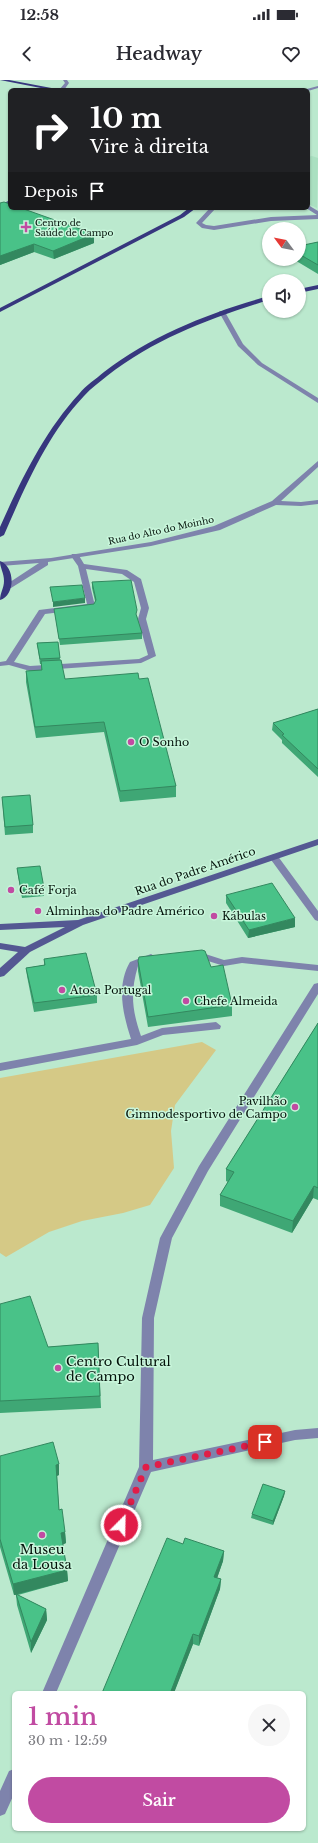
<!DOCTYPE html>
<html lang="pt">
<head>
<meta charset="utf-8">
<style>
	body { margin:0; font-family:"Libre Baskerville",serif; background:#f7f7f7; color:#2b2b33; height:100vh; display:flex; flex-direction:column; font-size:15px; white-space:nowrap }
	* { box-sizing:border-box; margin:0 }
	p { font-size:13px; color:#7c7c81 }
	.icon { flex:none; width:22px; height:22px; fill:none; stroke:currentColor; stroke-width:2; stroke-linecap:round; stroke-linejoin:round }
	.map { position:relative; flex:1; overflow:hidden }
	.side { position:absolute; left:12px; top:1611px; width:294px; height:140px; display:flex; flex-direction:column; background:#fff; border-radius:6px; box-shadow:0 1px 3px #0004 }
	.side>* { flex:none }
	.top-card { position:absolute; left:8px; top:8px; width:302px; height:122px; border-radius:6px; box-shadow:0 1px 3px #0004; background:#202124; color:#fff; overflow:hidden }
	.needle { width:26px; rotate:302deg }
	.buttons { position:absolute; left:262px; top:142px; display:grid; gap:8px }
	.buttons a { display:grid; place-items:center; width:44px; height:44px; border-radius:50%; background:#fff; box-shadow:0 1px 3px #0004; font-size:20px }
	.pin { position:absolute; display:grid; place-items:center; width:34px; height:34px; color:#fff; margin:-17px; border-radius:8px; box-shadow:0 2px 6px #0006 }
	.me { position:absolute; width:44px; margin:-22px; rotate:23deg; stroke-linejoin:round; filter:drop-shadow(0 0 3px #0008) }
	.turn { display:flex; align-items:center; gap:14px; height:84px; padding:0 16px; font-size:18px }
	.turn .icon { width:52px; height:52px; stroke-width:2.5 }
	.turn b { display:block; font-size:28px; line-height:34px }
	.then { display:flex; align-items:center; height:38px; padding:0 16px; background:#0003; gap:8px; font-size:15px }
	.round { display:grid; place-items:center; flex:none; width:42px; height:42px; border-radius:21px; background:#f7f7f7 }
	.head { display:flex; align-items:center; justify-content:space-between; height:68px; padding:0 16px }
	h1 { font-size:24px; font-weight:600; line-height:30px; color:#c14ba2 }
	.cta { display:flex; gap:8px; margin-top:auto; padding:8px 16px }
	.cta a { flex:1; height:46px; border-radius:24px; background:#c14ba2; color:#fff; font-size:16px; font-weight:600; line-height:46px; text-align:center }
	.status { display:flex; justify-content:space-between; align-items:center; height:28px; padding:0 20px; background:#fff; direction:ltr }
	.status svg { height:11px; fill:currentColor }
	header { display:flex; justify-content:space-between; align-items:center; height:52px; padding:0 16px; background:#fff; font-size:18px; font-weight:600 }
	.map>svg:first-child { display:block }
	.built { fill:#aae0c1 }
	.green { fill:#d5c986 }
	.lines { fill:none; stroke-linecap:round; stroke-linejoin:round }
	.lane { fill:#7e83ac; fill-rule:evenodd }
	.street { fill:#7e83ac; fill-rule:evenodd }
	.secondary { fill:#545892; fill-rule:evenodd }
	.primary { fill:#37377e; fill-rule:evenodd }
	.wall { fill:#3fa775 }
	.shaded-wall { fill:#33885f }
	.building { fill:#49c288; stroke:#33885f }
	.route { stroke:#e11d48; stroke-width:7; stroke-dasharray:0 12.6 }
	.poi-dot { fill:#c14ba2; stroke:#c8f6db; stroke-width:1.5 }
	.labels { text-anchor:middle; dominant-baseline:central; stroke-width:3; stroke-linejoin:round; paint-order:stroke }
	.far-poi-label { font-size:9px; fill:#03120a; stroke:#c8f6db; text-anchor:start }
	.far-street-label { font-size:9px; fill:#03120a; stroke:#c8f6db }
	.poi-label { font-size:11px; fill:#03120a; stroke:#c8f6db; text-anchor:start }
	.street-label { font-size:11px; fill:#03120a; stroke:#c8f6db }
	.near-poi-label { font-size:13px; fill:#03120a; stroke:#c8f6db; text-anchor:start }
</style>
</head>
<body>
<div class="status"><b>12:58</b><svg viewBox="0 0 49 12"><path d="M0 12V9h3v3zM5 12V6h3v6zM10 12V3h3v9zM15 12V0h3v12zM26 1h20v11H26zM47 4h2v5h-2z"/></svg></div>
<header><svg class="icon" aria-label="back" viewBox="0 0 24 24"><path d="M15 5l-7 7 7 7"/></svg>Headway<svg class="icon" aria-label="heart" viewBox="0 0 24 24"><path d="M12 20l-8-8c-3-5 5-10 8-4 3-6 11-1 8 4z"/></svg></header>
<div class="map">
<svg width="318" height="1763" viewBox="0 0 318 1763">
	<rect width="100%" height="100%" fill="#bbe9ce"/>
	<path class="built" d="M 312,76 L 318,78 L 317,128 L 308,124 L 308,77 Z"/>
	<path class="green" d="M 202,962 L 216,970 L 175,1025 L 171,1051 L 174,1088 L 150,1125 L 123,1133 L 82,1141 L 49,1152 L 6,1177 L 0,1173 L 0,998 Z"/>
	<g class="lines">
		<path class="lane" d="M 72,474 L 78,474 L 84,484 L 127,490 L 141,499 L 149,528 L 146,539 L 156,576 L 141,583 L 30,591 L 9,585 L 0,586 L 0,582 L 6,581 L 39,530 L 87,524 L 78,486 L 71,476 ZM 86,489 L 122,494 L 134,502 L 141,528 L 138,539 L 148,575 L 139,579 L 30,586 L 14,582 L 45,534 L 94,528 L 95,526 Z
			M 196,871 L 224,880 L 242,877 L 318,885 L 318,891 L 242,883 L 224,886 L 192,876 L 191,874 L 192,872 Z
			M 151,874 L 156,877 L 155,879 L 138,886 C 130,913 132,930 141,956 L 162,948 L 216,942 L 221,946 L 220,949 L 163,955 L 137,965 L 0,991 L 0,983 L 131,959 C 123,934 116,906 130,882 Z"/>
		<path class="street" d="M 63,0 L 67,0 L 69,3 L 64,10 L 59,10 L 65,3 Z
			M 318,6 L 318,8 L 308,11 L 303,10 Z
			M 308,125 L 318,131 L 318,139 L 271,141 L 214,150 L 202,148 L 196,143 L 210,128 L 216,128 L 202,143 L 206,145 L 214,146 L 271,137 L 317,135 L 306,128 L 308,128 Z
			M 220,231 L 225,232 L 243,264 L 262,283 L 318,318 L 318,323 L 258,285 L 238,266 L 219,232 Z
			M 318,381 L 318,387 L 281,421 L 301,422 L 318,420 L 318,424 L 301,426 L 276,425 L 220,450 L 151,466 L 48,482 L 48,485 L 11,508 L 8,508 L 4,506 L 39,483 L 1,486 L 0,482 L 51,478 L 151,462 L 214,446 L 272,421 Z
			M 274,774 L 277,775 L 318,831 L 318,841 L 315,840 L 269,777 Z
			M 318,903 L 318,914 L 208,1091 L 172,1158 L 154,1238 L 153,1380 L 295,1350 L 318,1348 L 318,1358 L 295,1360 L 151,1392 L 56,1613 L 42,1613 L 139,1387 L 142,1238 L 160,1158 L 199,1086 L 314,904 Z
			M 14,1689 L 14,1714 L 5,1734 L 0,1736 L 0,1711 L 9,1691 Z"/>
		<path class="secondary" d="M 10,120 L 10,124 L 0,129 L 0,125 Z
			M 318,759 L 318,765 L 83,845 L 30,872 L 4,896 L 0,897 L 0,888 L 18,872 L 0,869 L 0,863 L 25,867 L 65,847 L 0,850 L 0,844 L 78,840 Z"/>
		<path class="primary" d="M 0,0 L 9,0 L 62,10 L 51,10 Z
			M 189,128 L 196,128 L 184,137 L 0,232 L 0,228 L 180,135 Z
			M 318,205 L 318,209 L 299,213 L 299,209 Z
			M 269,216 L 269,220 C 211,238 156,258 107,296 C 100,302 91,308 84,316 C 47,355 25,407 4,455 L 0,457 L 0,447 C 21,400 44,352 79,314 C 86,305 96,299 104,292 C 152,255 211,232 269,216 Z
			M 0,481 C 15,486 16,515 0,520 C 0,513 4,508 4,501 C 4,493 0,488 0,481 Z"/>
	</g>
	<path class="wall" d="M 0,123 L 94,163 L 54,179 L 34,172 L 0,185 Z
		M 318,162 L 318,194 L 293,179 L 299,179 L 299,166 Z
		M 92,502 L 137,536 L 142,553 L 142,559 L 60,565 L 55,534 L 54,529 L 94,524 L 95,521 L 92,508 Z
		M 58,562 L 60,580 L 65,599 L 139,599 L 176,706 L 176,717 L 120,722 L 104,652 L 36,658 L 26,602 L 26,591 L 41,590 L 41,584 L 40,584 L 37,563 Z
		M 318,629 L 318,697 L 282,663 L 282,660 L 272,650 L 273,643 Z
		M 2,717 L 33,745 L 33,753 L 5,755 Z
		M 17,788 L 44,808 L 44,816 L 22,818 L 18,796 Z
		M 226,815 L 295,847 L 248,858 L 226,823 Z
		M 44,879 L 97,915 L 97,923 L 34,932 L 27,896 L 26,888 L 44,885 Z
		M 138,881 L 211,887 L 232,925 L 232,936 L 148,947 L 138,891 Z
		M 318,943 L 318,1120 L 313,1118 L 292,1153 L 220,1126 L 220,1115 L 228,1102 L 226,1101 L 226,1089 Z
		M 0,1224 L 48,1267 L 98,1263 L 101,1328 L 0,1333 Z
		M 0,1376 L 59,1395 L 57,1396 L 59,1430 L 65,1452 L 66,1463 L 63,1464 L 67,1490 L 68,1501 L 18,1515 L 46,1529 L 47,1540 L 31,1573 L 17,1525 L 16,1515 L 14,1515 L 0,1467 Z
		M 285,1411 L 284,1416 L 273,1445 L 251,1438 L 252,1434 Z
		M 183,1464 L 224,1471 L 223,1481 L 217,1498 L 221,1499 L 220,1509 L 199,1566 L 193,1564 L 174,1612 L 102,1613 Z"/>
	<path class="shaded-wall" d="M 94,154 L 94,163 L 54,179 L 53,171 Z
		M 34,164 L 34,172 L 0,185 L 0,176 Z
		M 85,518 L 85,523 L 53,527 L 53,522 Z
		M 295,838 L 295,847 L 248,858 L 249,850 Z
		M 314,1106 L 313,1118 L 292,1153 L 293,1141 Z
		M 59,1384 L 59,1395 L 56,1396 L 56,1385 Z
		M 285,1411 L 284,1416 L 273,1445 L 273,1441 Z
		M 65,1452 L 66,1463 L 62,1465 L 61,1453 Z
		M 224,1471 L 223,1481 L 214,1507 L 214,1497 Z
		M 67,1490 L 68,1501 L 14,1515 L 13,1504 Z
		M 221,1499 L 220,1509 L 199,1566 L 199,1556 Z
		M 46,1529 L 47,1540 L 31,1573 L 31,1562 Z
		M 193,1554 L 193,1564 L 174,1613 L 171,1611 Z"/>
	<path class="building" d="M 4,122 L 10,124 L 10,128 L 21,128 L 94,154 L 53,171 L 34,164 L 0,176 L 0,123 Z
		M 318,162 L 318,185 L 299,174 L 299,166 Z
		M 131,500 L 137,530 L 136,534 L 142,553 L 59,559 L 54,529 L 94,524 L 96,520 L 92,502 Z
		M 82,505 L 85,518 L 53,522 L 50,507 Z
		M 58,562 L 60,578 L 40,579 L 37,563 Z
		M 61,580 L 65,599 L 138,593 L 139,599 L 148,598 L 176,706 L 120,711 L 104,642 L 35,647 L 26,591 L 42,590 L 41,581 Z
		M 318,629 L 318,689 L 282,655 L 284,654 L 273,643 Z
		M 30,715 L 33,745 L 5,747 L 2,717 Z
		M 40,786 L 44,808 L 21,810 L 17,788 Z
		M 272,803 L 295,838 L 249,850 L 226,815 Z
		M 202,870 L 205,871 L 211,887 L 223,885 L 232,925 L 148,937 L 138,881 L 139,877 Z
		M 86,873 L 97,915 L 34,923 L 26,888 L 45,885 L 44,879 Z
		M 318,943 L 318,1108 L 314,1106 L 293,1141 L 220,1115 L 234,1092 L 226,1089 Z
		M 30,1216 L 48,1267 L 98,1263 L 100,1316 L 0,1321 L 0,1224 Z
		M 53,1362 L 59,1384 L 56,1385 L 59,1430 L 62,1429 L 65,1452 L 61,1453 L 67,1490 L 13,1504 L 0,1459 L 0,1376 Z
		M 263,1404 L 285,1411 L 273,1441 L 252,1434 Z
		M 167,1458 L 183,1464 L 185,1458 L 224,1471 L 214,1497 L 221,1499 L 199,1556 L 193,1554 L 171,1611 L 177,1613 L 102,1613 Z
		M 16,1514 L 46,1529 L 31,1562 Z"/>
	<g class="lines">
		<path class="route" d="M 121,1445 L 146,1387 L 265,1362"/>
	</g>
	<g class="poi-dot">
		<path d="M24 141h4v4h4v4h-4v4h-4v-4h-4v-4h4z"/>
		<circle cx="131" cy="662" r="4"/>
		<circle cx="11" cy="810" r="4"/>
		<circle cx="38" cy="831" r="4"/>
		<circle cx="214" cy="836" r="4"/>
		<circle cx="62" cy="910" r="4"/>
		<circle cx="186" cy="921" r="4"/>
		<circle cx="295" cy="1027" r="4"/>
		<circle cx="58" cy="1288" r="4"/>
		<circle cx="42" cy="1455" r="4"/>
	</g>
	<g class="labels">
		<g class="far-poi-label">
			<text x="35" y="142">Centro de<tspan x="35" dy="10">Saúde de Campo</tspan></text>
		</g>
		<g class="far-street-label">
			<text transform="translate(161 450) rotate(-12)">Rua do Alto do Moinho</text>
		</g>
		<g class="poi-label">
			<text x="139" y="662">O Sonho</text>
			<text x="19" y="810">Café Forja</text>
			<text x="46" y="831">Alminhas do Padre Américo</text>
			<text x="222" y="836">Kábulas</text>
			<text x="70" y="910">Atosa Portugal</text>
			<text x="194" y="921">Chefe Almeida</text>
			<text x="287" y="1021" text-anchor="end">Pavilhão<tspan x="287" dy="13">Gimnodesportivo de Campo</tspan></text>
		</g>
		<g class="street-label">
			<text transform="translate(195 791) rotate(-19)">Rua do Padre Américo</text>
		</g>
		<g class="near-poi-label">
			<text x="66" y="1281">Centro Cultural<tspan x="66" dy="15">de Campo</tspan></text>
			<text x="42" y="1469" text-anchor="middle">Museu<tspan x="42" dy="15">da Lousa</tspan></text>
		</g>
	</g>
</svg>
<div class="buttons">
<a><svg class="needle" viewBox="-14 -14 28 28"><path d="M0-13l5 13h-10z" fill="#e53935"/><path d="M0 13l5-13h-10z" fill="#7c7c81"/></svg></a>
<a><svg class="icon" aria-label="sound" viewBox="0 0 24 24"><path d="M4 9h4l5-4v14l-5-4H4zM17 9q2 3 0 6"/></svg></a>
</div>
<div class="pin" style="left:265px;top:1362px;background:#d93025"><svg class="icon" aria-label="arrive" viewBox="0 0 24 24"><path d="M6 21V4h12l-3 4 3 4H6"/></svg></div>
<svg class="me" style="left:121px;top:1445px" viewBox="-20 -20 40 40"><circle r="17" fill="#e11d48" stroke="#fff" stroke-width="3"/><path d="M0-11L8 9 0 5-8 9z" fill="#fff"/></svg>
<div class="top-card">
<div class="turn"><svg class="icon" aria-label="right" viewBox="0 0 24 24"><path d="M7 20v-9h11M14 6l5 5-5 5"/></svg><div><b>10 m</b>Vire à direita</div></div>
<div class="then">Depois<svg class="icon" aria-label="arrive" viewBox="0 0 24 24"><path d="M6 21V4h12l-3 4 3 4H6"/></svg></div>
</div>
<section class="side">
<div class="head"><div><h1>1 min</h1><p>30 m · 12:59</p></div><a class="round"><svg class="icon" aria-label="close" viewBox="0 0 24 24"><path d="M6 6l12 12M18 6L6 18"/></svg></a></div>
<div class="cta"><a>Sair</a></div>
</section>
</div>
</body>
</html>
